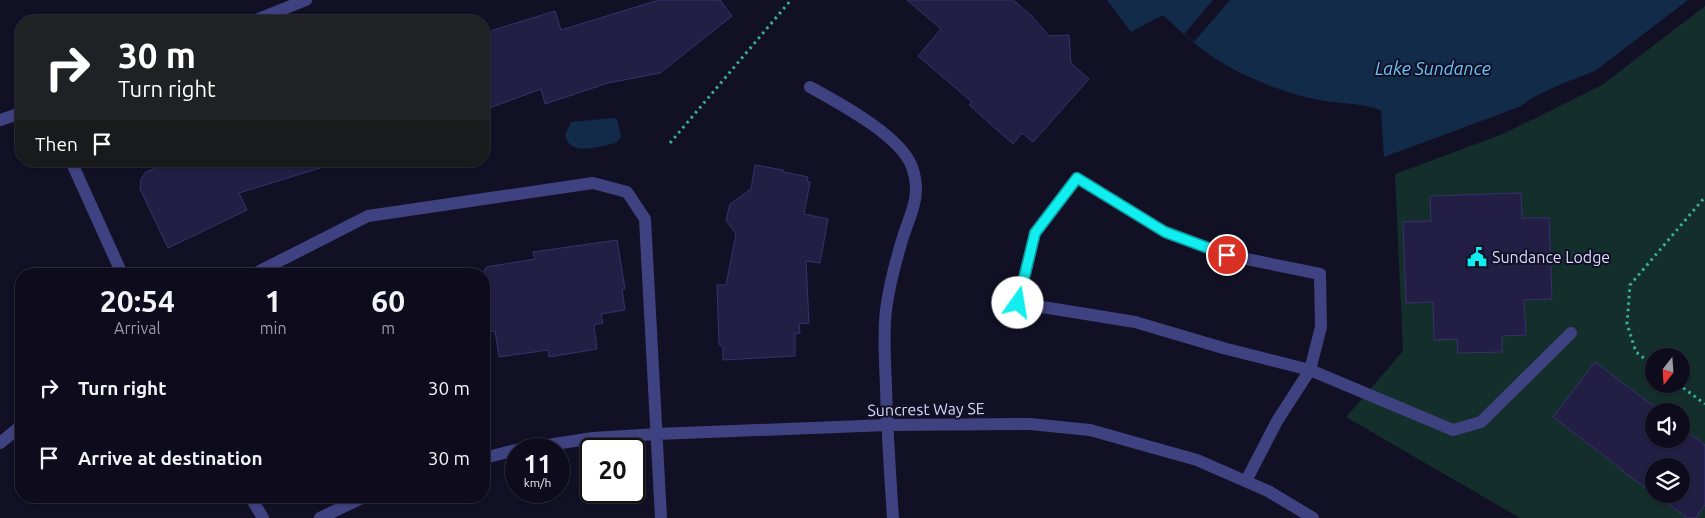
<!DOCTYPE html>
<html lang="en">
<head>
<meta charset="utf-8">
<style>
	body { margin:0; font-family:Ubuntu,sans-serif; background:#171525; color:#f1f3f6; height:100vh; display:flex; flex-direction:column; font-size:19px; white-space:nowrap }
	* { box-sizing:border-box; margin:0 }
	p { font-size:16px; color:#9b9ba3 }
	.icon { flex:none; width:28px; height:28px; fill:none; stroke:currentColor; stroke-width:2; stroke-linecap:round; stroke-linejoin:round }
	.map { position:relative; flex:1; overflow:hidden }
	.side { position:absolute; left:15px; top:268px; width:475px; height:235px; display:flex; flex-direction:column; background:#0e0c1c; border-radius:20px; box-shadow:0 1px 4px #0004,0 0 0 1px #2e2c3b }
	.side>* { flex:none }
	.hud { position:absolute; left:15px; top:15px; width:475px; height:152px; border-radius:20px; box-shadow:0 1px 4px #0004,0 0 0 1px #2e2c3b; background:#202124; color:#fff; overflow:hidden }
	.needle { width:32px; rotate:197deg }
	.tools { position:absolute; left:1645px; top:348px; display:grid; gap:10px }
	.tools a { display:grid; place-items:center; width:45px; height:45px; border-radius:50%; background:#0e0c1c; box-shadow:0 1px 4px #0004,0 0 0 1px #2e2c3b; font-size:25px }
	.speed { position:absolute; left:505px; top:438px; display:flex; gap:10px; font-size:25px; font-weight:700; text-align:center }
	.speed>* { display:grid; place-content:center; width:65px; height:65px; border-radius:50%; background:#0e0c1c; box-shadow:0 1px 4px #0004,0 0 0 1px #2e2c3b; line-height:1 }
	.speed small { font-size:12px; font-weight:400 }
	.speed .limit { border:2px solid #111; border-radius:8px; background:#fff; color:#111 }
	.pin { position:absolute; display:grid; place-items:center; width:42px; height:42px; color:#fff; margin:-21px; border:2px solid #fff; border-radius:50%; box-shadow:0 1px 5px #0007 }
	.me { position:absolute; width:55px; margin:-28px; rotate:13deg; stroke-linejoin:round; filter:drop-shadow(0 0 4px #0008) }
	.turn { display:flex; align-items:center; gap:18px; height:105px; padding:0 20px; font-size:22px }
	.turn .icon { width:65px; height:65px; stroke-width:2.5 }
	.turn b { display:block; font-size:35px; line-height:42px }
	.then { display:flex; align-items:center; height:48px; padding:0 20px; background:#0003; gap:10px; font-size:19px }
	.eta { display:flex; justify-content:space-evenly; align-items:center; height:85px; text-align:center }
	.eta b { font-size:30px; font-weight:600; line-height:35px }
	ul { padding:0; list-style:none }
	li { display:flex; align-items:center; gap:15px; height:70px; padding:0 20px }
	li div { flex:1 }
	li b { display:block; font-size:19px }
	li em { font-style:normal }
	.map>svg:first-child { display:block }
	.green { fill:#142e2b; fill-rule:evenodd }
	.water { fill:#122b48 }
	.pier { fill:#121025 }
	.building { fill:#221e44; stroke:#38316f }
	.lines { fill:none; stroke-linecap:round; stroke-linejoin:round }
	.path { stroke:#37b09d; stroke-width:3; stroke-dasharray:2.5 4; stroke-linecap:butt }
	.minor { stroke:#3f4281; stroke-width:12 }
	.route-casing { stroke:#0a9b9b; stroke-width:12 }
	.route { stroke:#10eeef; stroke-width:9 }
	.labels { text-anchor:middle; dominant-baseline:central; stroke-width:4; stroke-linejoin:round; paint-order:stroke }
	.poi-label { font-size:16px; fill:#d8d7fc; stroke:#121025; text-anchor:start }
	.street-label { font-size:16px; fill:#d8d7fc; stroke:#121025 }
	.water-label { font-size:18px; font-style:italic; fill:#6cc3f5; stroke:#121025 }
</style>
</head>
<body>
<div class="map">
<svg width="1705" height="518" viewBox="0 0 1705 518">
	<rect width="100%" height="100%" fill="#121025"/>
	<path class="green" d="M 1705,6 L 1705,518 L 1520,518 L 1346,417 L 1403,351 L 1395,174 L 1503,134 L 1602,85 ZM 1654,356 L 1681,356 L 1681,384 L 1654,384 ZM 1654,411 L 1681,411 L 1681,439 L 1654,439 ZM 1654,466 L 1681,466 L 1681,494 L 1654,494 Z"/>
	<path class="water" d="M 1107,0 L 1688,0 L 1595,71 L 1561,84 L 1532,98 L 1519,107 L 1384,157 L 1381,110 C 1358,102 1333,104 1310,98 C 1273,89 1234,73 1203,50 C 1189,40 1176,27 1163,15 L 1131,32 Z
		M 613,118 L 617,119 L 621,137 L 616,143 C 600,146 570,158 565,135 L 571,122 Z"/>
	<path class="pier" d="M 1213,0 L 1230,0 L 1194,42 L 1184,34 Z"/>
	<path class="building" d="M 659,0 L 720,0 L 732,16 L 660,73 L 608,83 L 545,104 L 541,89 L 484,110 L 484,33 L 555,11 L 561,30 Z
		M 907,0 L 1013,0 L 1031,15 L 1049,36 L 1069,35 L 1071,63 L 1089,79 L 1033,142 L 1022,133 L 1013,144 L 969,105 L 972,102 L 918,56 L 941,29 Z
		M 172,161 L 319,161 L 320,168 L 239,193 L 247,210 L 168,248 L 140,189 L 141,179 L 146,172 Z
		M 755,165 L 783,170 L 783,172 L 808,177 L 807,181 L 810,182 L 804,214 L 828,219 L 820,263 L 806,261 L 809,323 L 799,324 L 800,333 L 795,334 L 795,356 L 723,360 L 723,348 L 719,344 L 717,285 L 726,285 L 736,234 L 726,220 L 730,204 L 751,189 Z
		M 1521,193 L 1522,218 L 1549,218 L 1552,299 L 1524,300 L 1526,335 L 1502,336 L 1502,352 L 1458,353 L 1457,339 L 1434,340 L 1433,302 L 1406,303 L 1403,222 L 1431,221 L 1430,196 Z
		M 617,240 L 625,289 L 622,289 L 625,310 L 601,314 L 603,323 L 594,325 L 597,349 L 549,357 L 548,350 L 499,357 L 495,331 L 484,333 L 484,270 L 486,269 L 486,267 L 535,259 L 533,252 Z
		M 1595,362 L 1660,411 L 1654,411 L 1654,439 L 1681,439 L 1681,427 L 1705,445 L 1705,505 L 1696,518 L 1687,518 L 1655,494 L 1681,494 L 1681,466 L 1654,466 L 1654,493 L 1623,472 L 1624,471 L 1553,417 Z"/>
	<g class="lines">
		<path class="path" d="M 670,143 L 791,0
			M 1654,366 L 1636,352 L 1627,324 L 1630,285 L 1705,197
			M 1678,384 L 1705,404"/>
		<path class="minor" d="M 253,21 L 306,0
			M 810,87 C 839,103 901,136 912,167 C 922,195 911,212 903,237 C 896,260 889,286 886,310 C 883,335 885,361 886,386 C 887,430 890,474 893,518
			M 0,120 L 21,113
			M 71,161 L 122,274
			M 254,274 L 368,216 L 593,183 L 627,192 L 645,219 L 661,518
			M 0,443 L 21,426
			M 522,449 L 593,438 L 657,434 L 887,425 L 1030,424 L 1090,430 L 1197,460 L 1268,491 L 1313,518
			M 484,458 L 516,450
			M 1246,481 L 1277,421 L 1310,370 L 1321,327 L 1320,274 L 1227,255 L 1165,232 L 1077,178 L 1035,233 L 1018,303 L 1135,322 L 1223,348 L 1310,370 L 1453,430 L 1481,422 L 1571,333
			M 250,496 L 263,518
			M 320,518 L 366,496"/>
	</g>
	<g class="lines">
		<defs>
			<path id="route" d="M 1018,303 L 1035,233 L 1077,178 L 1165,232 L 1227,255"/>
		</defs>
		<use href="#route" class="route-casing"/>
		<use href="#route" class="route"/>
	</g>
	<defs>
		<symbol id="civic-bare" viewBox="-9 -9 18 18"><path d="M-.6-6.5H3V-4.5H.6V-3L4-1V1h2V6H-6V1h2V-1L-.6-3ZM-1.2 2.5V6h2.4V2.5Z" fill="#10eeef" stroke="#121025" stroke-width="2.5" paint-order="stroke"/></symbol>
	</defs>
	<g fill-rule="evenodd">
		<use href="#civic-bare" x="1463" y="243" width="28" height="28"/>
	</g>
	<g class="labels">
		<g class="poi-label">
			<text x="1492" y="257">Sundance Lodge</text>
		</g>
		<g class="street-label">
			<text transform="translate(926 409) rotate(-1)">Suncrest Way SE</text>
		</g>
		<g class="water-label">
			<text x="1433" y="68">Lake Sundance</text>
		</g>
	</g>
</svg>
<div class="tools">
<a><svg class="needle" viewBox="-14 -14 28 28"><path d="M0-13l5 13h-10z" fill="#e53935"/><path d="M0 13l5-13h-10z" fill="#9b9ba3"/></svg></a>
<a><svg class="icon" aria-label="sound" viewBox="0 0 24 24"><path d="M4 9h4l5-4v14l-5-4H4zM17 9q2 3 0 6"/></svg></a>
<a><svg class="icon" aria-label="layers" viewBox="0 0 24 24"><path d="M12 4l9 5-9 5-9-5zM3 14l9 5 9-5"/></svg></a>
</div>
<div class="speed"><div>11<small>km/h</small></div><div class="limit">20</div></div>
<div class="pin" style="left:1227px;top:255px;background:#d93025"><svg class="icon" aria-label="arrive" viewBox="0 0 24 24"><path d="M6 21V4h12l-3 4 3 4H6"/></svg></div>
<svg class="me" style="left:1018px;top:303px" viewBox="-20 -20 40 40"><circle r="19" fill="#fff"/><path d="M0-13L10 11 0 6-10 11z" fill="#10eeef"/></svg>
<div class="hud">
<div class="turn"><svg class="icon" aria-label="right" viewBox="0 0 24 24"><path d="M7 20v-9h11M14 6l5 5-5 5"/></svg><div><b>30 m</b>Turn right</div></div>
<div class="then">Then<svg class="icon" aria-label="arrive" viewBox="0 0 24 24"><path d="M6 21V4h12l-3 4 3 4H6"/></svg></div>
</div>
<section class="side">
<div class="eta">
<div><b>20:54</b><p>Arrival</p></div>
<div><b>1</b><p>min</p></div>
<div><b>60</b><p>m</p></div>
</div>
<ul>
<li><svg class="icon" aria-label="right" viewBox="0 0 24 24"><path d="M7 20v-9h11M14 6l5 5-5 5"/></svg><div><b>Turn right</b></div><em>30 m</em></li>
<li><svg class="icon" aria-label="arrive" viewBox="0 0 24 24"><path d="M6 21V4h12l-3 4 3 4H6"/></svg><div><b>Arrive at destination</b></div><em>30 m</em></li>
</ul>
</section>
</div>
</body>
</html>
